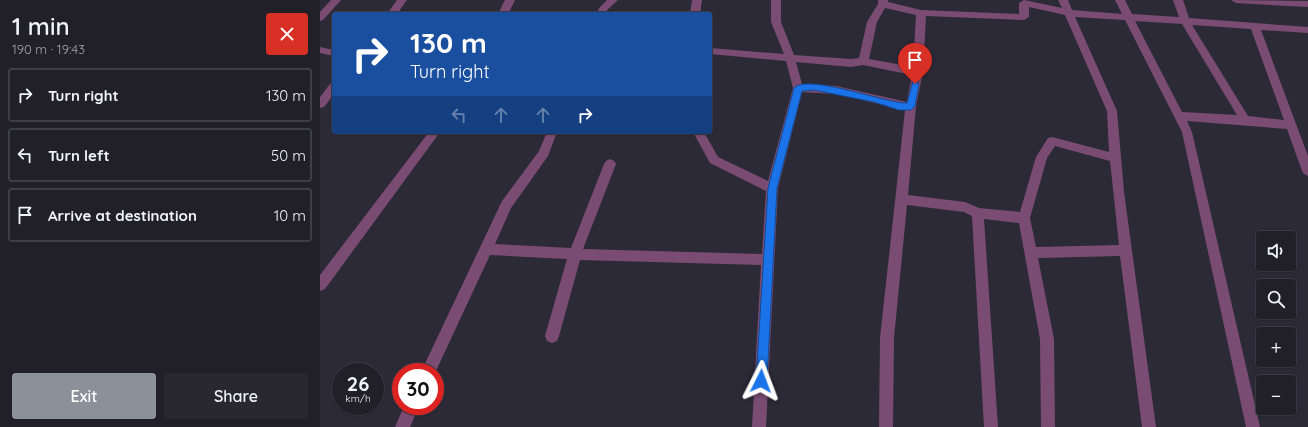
<!DOCTYPE html>
<html lang="en">
<head>
<meta charset="utf-8">
<style>
	body { margin:0; font-family:Quicksand,sans-serif; background:#292831; color:#f1f3f6; height:100vh; display:flex; flex-direction:column; font-size:15px; white-space:nowrap }
	* { box-sizing:border-box; margin:0 }
	p { font-size:13px; color:#a2a3a8 }
	.icon { flex:none; width:22px; height:22px; fill:none; stroke:currentColor; stroke-width:2; stroke-linecap:round; stroke-linejoin:round }
	.map { position:relative; flex:1; overflow:hidden }
	.sheet { display:flex; flex-direction:column; background:#212029; width:320px }
	.sheet>* { flex:none }
	.banner { position:absolute; left:12px; top:12px; width:380px; height:122px; border-radius:4px; box-shadow:0 1px 3px #0004,0 0 0 1px #3e3e46; background:#1a4fa0; color:#fff; overflow:hidden }
	.buttons { position:absolute; left:936px; top:231px; display:grid; gap:8px }
	.buttons a { display:grid; place-items:center; width:40px; height:40px; border-radius:4px; background:#212029; box-shadow:0 1px 3px #0004,0 0 0 1px #3e3e46; font-size:20px }
	.speed { position:absolute; left:12px; top:363px; display:flex; gap:8px; font-size:20px; font-weight:700; text-align:center }
	.speed>* { display:grid; place-content:center; width:52px; height:52px; border-radius:50%; background:#212029; box-shadow:0 1px 3px #0004,0 0 0 1px #3e3e46; line-height:1 }
	.speed small { font-size:10px; font-weight:400 }
	.speed .limit { border:6px solid #d22; background:#fff; color:#111 }
	.pin { position:absolute; display:grid; place-items:center; width:34px; height:34px; color:#fff; margin:-41px -17px; border-radius:50% 50% 50% 0; rotate:-45deg; box-shadow:0 0 4px #0007 }
	.pin .icon { rotate:45deg }
	.me { position:absolute; width:44px; margin:-22px; rotate:3deg; stroke-linejoin:round; filter:drop-shadow(0 0 3px #0008) }
	.turn { display:flex; align-items:center; gap:14px; height:84px; padding:0 12px; font-size:18px }
	.turn .icon { width:52px; height:52px; stroke-width:2.5 }
	.turn b { display:block; font-size:28px; line-height:34px }
	.lanes { display:flex; align-items:center; height:38px; padding:0 12px; background:#0003; justify-content:center; gap:20px; direction:ltr }
	.lanes .off { opacity:.35 }
	.round { display:grid; place-items:center; flex:none; width:42px; height:42px; border-radius:4px; background:#292831 }
	.summary { display:flex; align-items:center; justify-content:space-between; height:68px; padding:0 12px }
	h1 { font-size:24px; font-weight:600; line-height:30px }
	.action { display:flex; gap:8px; margin-top:auto; padding:8px 12px }
	.action a { flex:1; height:46px; border-radius:4px; background:#8c9099; color:#fff; font-size:16px; font-weight:600; line-height:46px; text-align:center }
	.action a+a { background:#292831; color:#f1f3f6 }
	ul { padding:0; list-style:none }
	li { display:flex; align-items:center; gap:12px; height:54px; margin:0 8px 6px; padding:0 4px; border:2px solid #3e3e46; border-radius:4px }
	li div { flex:1 }
	li b { display:block; font-size:15px }
	li em { font-style:normal }
	main { display:flex; flex:1; min-height:0 }
	.map>svg:first-child { display:block }
	.lines { fill:none; stroke-linecap:round; stroke-linejoin:round }
	.minor { fill:#7b4c73; fill-rule:evenodd }
	.route { fill:#1a73e8; stroke:#114b97 }
</style>
</head>
<body>
<main>
<section class="sheet">
<div class="summary"><div><h1>1 min</h1><p>190 m · 19:43</p></div><a class="round" style="background:#d93025;color:#fff"><svg class="icon" aria-label="close" viewBox="0 0 24 24"><path d="M6 6l12 12M18 6L6 18"/></svg></a></div>
<ul>
<li><svg class="icon" aria-label="right" viewBox="0 0 24 24"><path d="M7 20v-9h11M14 6l5 5-5 5"/></svg><div><b>Turn right</b></div><em>130 m</em></li>
<li><svg class="icon" aria-label="left" viewBox="0 0 24 24"><path d="M17 20v-9H6M10 6l-5 5 5 5"/></svg><div><b>Turn left</b></div><em>50 m</em></li>
<li><svg class="icon" aria-label="arrive" viewBox="0 0 24 24"><path d="M6 21V4h12l-3 4 3 4H6"/></svg><div><b>Arrive at destination</b></div><em>10 m</em></li>
</ul>
<div class="action"><a>Exit</a><a>Share</a></div>
</section>
<div class="map">
<svg width="988" height="427" viewBox="0 0 988 427">
	<rect width="100%" height="100%" fill="#2c2a37"/>
	<g class="lines">
		<path class="minor" d="M 11,0 L 21,0 L 3,20 L 0,21 L 0,12 Z
			M 77,0 L 87,0 L 77,14 L 67,14 Z
			M 185,0 L 195,0 L 188,14 L 178,14 Z
			M 287,0 L 298,0 L 287,10 L 286,14 L 276,14 L 280,7 Z
			M 372,0 L 382,0 L 380,14 L 370,14 Z
			M 451,0 L 461,0 L 461,22 L 474,55 L 531,59 L 539,58 L 547,22 L 558,4 L 558,0 L 568,0 L 568,2 L 601,10 L 699,14 L 699,3 L 704,0 L 742,8 L 738,0 L 748,0 L 752,10 L 802,14 L 795,0 L 805,0 L 812,14 L 859,17 L 853,0 L 863,0 L 869,18 L 988,27 L 988,33 L 941,30 L 988,156 L 988,176 L 984,174 L 982,171 L 967,129 L 867,121 L 872,132 L 940,427 L 926,427 L 862,132 L 805,20 L 755,17 L 797,111 L 804,192 L 836,427 L 822,427 L 800,256 L 718,258 L 734,339 L 735,427 L 721,427 L 720,339 L 699,223 L 664,219 L 678,427 L 664,427 L 652,216 L 644,212 L 587,205 L 574,338 L 573,427 L 559,427 L 560,338 L 585,110 L 516,94 L 482,92 L 458,188 L 446,427 L 432,427 L 441,265 L 260,260 L 239,336 L 237,341 L 232,343 L 227,341 L 225,336 L 247,259 L 170,255 L 115,373 L 101,372 L 182,201 L 219,151 L 227,132 L 237,132 L 228,156 L 191,208 L 175,244 L 251,248 L 284,164 L 286,161 L 290,159 L 294,161 L 296,164 L 263,249 L 442,254 L 446,191 L 390,163 L 373,132 L 384,132 L 398,157 L 448,181 L 473,88 L 466,61 L 390,54 L 390,48 L 464,54 L 451,22 ZM 709,7 L 745,15 L 787,111 L 789,152 L 732,137 L 728,138 L 716,157 L 700,212 L 659,208 L 645,202 L 588,195 L 596,106 L 603,72 L 606,16 L 704,20 L 709,17 ZM 565,8 L 596,15 L 593,67 L 549,59 L 557,22 ZM 815,21 L 862,24 L 917,115 L 862,112 ZM 872,25 L 931,29 L 964,120 L 928,116 ZM 476,62 L 531,67 L 543,65 L 592,75 L 587,102 L 516,86 L 482,84 ZM 735,146 L 790,161 L 799,245 L 716,247 L 710,218 L 727,158 Z
			M 911,0 L 988,1 L 988,7 L 916,3 Z
			M 0,47 L 14,50 L 14,56 L 0,53 Z
			M 14,83 L 14,94 L 4,107 L 0,108 L 0,97 L 10,84 Z
			M 109,132 L 120,132 L 5,289 L 0,291 L 0,275 Z
			M 84,406 L 99,406 L 90,427 L 75,427 Z"/>
	</g>
	<path class="route" d="M 593,81 L 595,81 L 599,84 L 595,106 L 591,110 L 579,110 L 554,102 L 494,90 L 482,91 L 457,188 L 447,381 L 445,385 L 441,387 L 437,385 L 436,381 L 448,188 L 474,88 C 487,73 568,104 587,103 Z"/>
</svg>
<div class="buttons">
<a><svg class="icon" aria-label="sound" viewBox="0 0 24 24"><path d="M4 9h4l5-4v14l-5-4H4zM17 9q2 3 0 6"/></svg></a>
<a><svg class="icon" aria-label="search" viewBox="0 0 24 24"><circle cx="10" cy="10" r="6"/><path d="M15 15l6 6"/></svg></a>
<a>+</a>
<a>−</a>
</div>
<div class="speed"><div>26<small>km/h</small></div><div class="limit">30</div></div>
<div class="pin" style="left:595px;top:84px;background:#d93025"><svg class="icon" aria-label="arrive" viewBox="0 0 24 24"><path d="M6 21V4h12l-3 4 3 4H6"/></svg></div>
<svg class="me" style="left:441px;top:381px" viewBox="-20 -20 40 40"><path d="M0-17L14 15 0 8-14 15z" fill="#1a73e8" stroke="#fff" stroke-width="4"/></svg>
<div class="banner">
<div class="turn"><svg class="icon" aria-label="right" viewBox="0 0 24 24"><path d="M7 20v-9h11M14 6l5 5-5 5"/></svg><div><b>130 m</b>Turn right</div></div>
<div class="lanes"><svg class="icon off" aria-label="left" viewBox="0 0 24 24"><path d="M17 20v-9H6M10 6l-5 5 5 5"/></svg><svg class="icon off" aria-label="ahead" viewBox="0 0 24 24"><path d="M12 20V5M6 11l6-6 6 6"/></svg><svg class="icon off" aria-label="ahead" viewBox="0 0 24 24"><path d="M12 20V5M6 11l6-6 6 6"/></svg><svg class="icon" aria-label="right" viewBox="0 0 24 24"><path d="M7 20v-9h11M14 6l5 5-5 5"/></svg></div>
</div>
</div>
</main>
</body>
</html>
